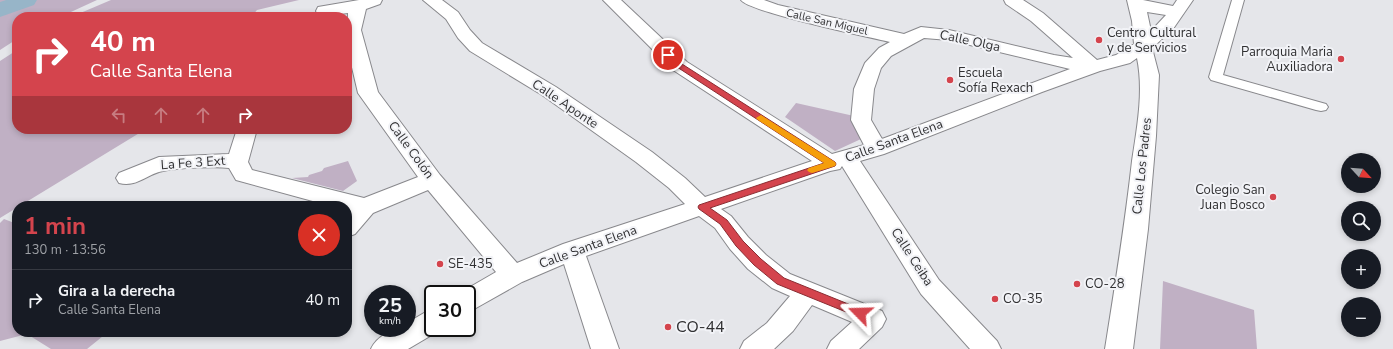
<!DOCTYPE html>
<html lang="es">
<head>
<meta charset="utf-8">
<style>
	body { margin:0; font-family:"Nunito Sans",sans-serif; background:#242831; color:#f1f3f6; height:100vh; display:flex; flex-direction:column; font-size:15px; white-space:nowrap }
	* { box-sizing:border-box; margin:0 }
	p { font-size:13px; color:#9ea1a6 }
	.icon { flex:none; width:22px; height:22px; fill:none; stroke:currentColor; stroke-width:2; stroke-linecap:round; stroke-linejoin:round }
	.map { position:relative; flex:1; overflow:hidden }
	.drawer { position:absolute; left:12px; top:201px; width:340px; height:136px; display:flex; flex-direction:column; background:#171b24; border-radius:16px; box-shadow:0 2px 6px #0003 }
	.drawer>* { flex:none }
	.top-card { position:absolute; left:12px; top:12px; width:340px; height:122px; border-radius:16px; box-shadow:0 2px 6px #0003; background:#d4444d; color:#fff; overflow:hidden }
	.needle { width:26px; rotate:116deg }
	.buttons { position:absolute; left:1341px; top:153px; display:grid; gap:8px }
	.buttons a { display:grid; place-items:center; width:40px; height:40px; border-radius:50%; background:#171b24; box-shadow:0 2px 6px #0003; font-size:20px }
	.speed { position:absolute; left:364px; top:285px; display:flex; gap:8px; font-size:20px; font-weight:700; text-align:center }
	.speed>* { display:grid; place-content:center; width:52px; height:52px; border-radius:50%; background:#171b24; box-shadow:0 2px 6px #0003; line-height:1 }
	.speed small { font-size:10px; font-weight:400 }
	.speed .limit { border:2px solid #111; border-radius:6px; background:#fff; color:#111 }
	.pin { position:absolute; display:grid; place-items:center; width:34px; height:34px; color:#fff; margin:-17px; border:2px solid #fff; border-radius:50%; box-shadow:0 1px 4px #0007 }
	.me { position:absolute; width:44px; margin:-22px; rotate:292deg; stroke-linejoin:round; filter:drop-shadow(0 0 3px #0008) }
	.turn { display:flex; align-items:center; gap:14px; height:84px; padding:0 12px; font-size:18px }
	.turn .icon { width:52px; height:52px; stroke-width:2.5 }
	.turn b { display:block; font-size:28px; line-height:34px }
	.lanes { display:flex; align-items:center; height:38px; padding:0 12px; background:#0003; justify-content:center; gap:20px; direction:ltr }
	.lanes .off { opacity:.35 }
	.round { display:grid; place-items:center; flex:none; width:42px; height:42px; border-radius:21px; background:#242831 }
	.head { display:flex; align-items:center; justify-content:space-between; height:68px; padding:0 12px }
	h1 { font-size:24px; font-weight:700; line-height:30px; color:#d4444d }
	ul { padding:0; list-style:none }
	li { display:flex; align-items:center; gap:12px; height:60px; padding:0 12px; border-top:1px solid #363941 }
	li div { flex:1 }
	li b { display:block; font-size:15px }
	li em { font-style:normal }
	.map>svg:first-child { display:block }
	.green { fill:#c0b0c4 }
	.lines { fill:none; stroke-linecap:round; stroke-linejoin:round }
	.canal { fill:#97b5c8; fill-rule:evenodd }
	.lane-casing { stroke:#88888c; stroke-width:2 }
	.street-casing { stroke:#88888c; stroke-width:2 }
	.lane { fill:#fff; fill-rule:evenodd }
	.street { fill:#fff; fill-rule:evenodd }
	.route { fill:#d4444d; stroke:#8a2c32 }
	.slow { fill:#f59e0b }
	.poi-dot { fill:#d4444d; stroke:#f2f3f7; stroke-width:1.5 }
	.labels { text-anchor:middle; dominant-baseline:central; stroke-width:4; stroke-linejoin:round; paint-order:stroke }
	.far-street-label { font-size:11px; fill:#313133; stroke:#f2f3f7 }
	.poi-label { font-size:13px; fill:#313133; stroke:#f2f3f7; text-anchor:start }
	.street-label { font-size:13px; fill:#313133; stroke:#f2f3f7 }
	.near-poi-label { font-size:16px; fill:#313133; stroke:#f2f3f7; text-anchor:start }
</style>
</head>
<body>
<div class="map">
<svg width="1393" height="349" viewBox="0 0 1393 349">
	<rect width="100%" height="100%" fill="#e5e6ea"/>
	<path class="green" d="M 0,0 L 97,0 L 60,17 L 17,17 L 17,39 L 0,50 Z
		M 111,0 L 299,0 L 257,10 L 251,17 L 71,17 Z
		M 17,50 L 17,129 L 146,129 L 0,218 L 0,61 Z
		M 796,103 L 854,116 L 861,139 L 835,151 L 785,117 Z
		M 348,161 L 357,181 L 343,191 L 292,178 L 308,177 L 309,175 L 322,171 L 324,168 Z
		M 4,219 L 17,224 L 17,332 L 108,332 L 87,349 L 51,349 L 27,334 L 0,341 L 0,223 Z
		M 1163,281 L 1254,310 L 1257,349 L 1160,349 Z"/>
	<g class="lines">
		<path class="canal" d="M 6,0 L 37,0 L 34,5 L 0,17 L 0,2 Z"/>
		<defs>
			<path id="lane" d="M 1232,0 L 1244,0 L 1223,75 L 1326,104 L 1328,107 L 1326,110 L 1321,111 L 1316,110 L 1211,80 L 1209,77 Z"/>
			<path id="street" d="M 359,0 L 382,0 L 380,4 L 366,9 L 361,30 L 378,92 L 440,175 L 517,263 L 563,244 L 685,204 L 669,188 L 636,162 L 542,95 L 470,51 L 458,38 L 446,19 L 423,0 L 442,0 L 458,12 L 470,30 L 482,43 L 556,87 L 652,152 L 685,178 L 705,197 L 812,161 L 673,70 L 603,0 L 621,0 L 687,62 L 832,154 L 864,145 L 851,120 L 854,89 L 865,63 L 879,48 L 890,42 C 868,37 749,12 741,0 L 764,0 L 778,5 L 904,34 L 921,27 L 949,30 L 1054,55 L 1073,58 L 1031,21 L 1006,4 L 1004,0 L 1023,0 L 1043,13 L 1097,60 L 1116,55 L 1134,44 L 1132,21 L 1127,0 L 1143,0 L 1173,6 L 1177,0 L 1193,0 L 1173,29 L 1152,48 L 1159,75 L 1156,136 L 1148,229 L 1133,349 L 1105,349 C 1115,286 1125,224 1132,161 C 1137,128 1144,91 1137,58 L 1130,63 L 1100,71 L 1042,92 L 884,154 L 860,161 L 939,280 L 997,341 L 1001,349 L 970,349 L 921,294 L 842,166 L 840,169 L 830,171 L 721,209 L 731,216 L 748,237 L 766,255 L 790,274 L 882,311 L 886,319 L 882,327 L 859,349 L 827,349 L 831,341 L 852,322 L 812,305 L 793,331 L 774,349 L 740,349 L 744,341 L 767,323 L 790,296 L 772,288 L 748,269 L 730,249 L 715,228 L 699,216 L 586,256 L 619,349 L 591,349 L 564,264 L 522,282 L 476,308 L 467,311 L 467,294 L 458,294 L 496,272 L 428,190 L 373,213 L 355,234 L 347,237 L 347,212 L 348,211 L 347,210 L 347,206 L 331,206 L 236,180 L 229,168 C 216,166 177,168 163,171 C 147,174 136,188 119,183 L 116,178 L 119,173 L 159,157 L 229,154 L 237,129 L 257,129 L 248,162 L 252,170 L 364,198 L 418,177 L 358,93 L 347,46 L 348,13 L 324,16 L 318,15 L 316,11 L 318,7 ZM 1147,12 L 1166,15 L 1151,31 ZM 924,38 L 949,40 L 1070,69 L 882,139 L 871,120 L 874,89 L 881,68 L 891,56 Z
				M 433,310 L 433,328 L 442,329 L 408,349 L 371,349 C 377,336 393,328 407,328 L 407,323 L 424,313 Z"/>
		</defs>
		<use href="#lane" class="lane-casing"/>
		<use href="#street" class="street-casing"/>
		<use href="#lane" class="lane"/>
		<use href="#street" class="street"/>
	</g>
	<path class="route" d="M 665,53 L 671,53 L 682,64 L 835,162 L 836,164 L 835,166 L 710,208 L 727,220 L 743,241 L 761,259 L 784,278 L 863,310 L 865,313 L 863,316 L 860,318 L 856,316 L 777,284 L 754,265 L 736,246 L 720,224 L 699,209 L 698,207 L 699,205 L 824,163 L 677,67 L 665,56 Z"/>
	<path class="slow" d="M 761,115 L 835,162 L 836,164 L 835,166 L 812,173 L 809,172 L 807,170 L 809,168 L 824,163 L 758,120 L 756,118 Z"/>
	<g class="poi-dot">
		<circle cx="1099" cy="40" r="4"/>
		<circle cx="1341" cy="59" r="4"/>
		<circle cx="950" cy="80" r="4"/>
		<circle cx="1273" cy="197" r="4"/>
		<circle cx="440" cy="264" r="4"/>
		<circle cx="1077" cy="284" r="4"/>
		<circle cx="995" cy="299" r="4"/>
		<circle cx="668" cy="327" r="4"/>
	</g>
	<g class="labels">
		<g class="far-street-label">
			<text transform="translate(827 22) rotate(13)">Calle San Miguel</text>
		</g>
		<g class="poi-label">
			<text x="1107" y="33">Centro Cultural<tspan x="1107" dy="15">y de Servicios</tspan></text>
			<text x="1333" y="52" text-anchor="end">Parroquia Maria<tspan x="1333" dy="15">Auxiliadora</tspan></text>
			<text x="958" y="73">Escuela<tspan x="958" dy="15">Sofía Rexach</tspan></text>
			<text x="1265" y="190" text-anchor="end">Colegio San<tspan x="1265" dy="15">Juan Bosco</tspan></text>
			<text x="448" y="264">SE-435</text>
			<text x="1085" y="284">CO-28</text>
			<text x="1003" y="299">CO-35</text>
		</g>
		<g class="street-label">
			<text transform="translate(970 41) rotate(12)">Calle Olga</text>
			<text transform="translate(565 104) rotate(34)">Calle Aponte</text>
			<text transform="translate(894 141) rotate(-20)">Calle Santa Elena</text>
			<text transform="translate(411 150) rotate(54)">Calle Colón</text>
			<text transform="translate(193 163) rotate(-4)">La Fe 3 Ext</text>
			<text transform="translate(1142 166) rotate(-84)">Calle Los Padres</text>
			<text transform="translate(588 247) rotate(-20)">Calle Santa Elena</text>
			<text transform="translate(912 257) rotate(57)">Calle Ceiba</text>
		</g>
		<g class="near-poi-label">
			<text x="676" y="327">CO-44</text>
		</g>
	</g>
</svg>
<div class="buttons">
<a><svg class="needle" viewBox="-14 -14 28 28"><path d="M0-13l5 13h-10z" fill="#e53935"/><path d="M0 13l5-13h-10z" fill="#9ea1a6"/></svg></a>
<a><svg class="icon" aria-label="search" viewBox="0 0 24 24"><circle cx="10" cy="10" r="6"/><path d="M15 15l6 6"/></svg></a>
<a>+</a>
<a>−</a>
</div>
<div class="speed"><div>25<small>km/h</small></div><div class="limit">30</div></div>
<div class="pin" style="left:668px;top:55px;background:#d93025"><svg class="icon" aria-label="arrive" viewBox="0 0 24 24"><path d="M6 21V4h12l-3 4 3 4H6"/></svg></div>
<svg class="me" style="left:860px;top:313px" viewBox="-20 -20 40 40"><path d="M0-17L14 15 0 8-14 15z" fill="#d4444d" stroke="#fff" stroke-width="4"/></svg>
<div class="top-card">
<div class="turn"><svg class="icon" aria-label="right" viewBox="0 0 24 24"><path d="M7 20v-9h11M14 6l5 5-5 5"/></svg><div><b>40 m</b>Calle Santa Elena</div></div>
<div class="lanes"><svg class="icon off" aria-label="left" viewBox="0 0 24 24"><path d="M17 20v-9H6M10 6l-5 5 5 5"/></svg><svg class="icon off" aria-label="ahead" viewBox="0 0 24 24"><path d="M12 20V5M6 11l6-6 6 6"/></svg><svg class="icon off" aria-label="ahead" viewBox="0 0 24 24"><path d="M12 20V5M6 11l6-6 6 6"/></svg><svg class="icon" aria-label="right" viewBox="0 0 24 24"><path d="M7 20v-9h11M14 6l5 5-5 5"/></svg></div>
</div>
<section class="drawer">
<div class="head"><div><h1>1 min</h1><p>130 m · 13:56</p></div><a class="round" style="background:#d93025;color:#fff"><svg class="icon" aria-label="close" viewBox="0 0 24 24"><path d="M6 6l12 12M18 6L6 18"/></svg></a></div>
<ul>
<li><svg class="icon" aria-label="right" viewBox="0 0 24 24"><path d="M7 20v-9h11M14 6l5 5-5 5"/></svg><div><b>Gira a la derecha</b><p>Calle Santa Elena</p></div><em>40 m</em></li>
</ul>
</section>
</div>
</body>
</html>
